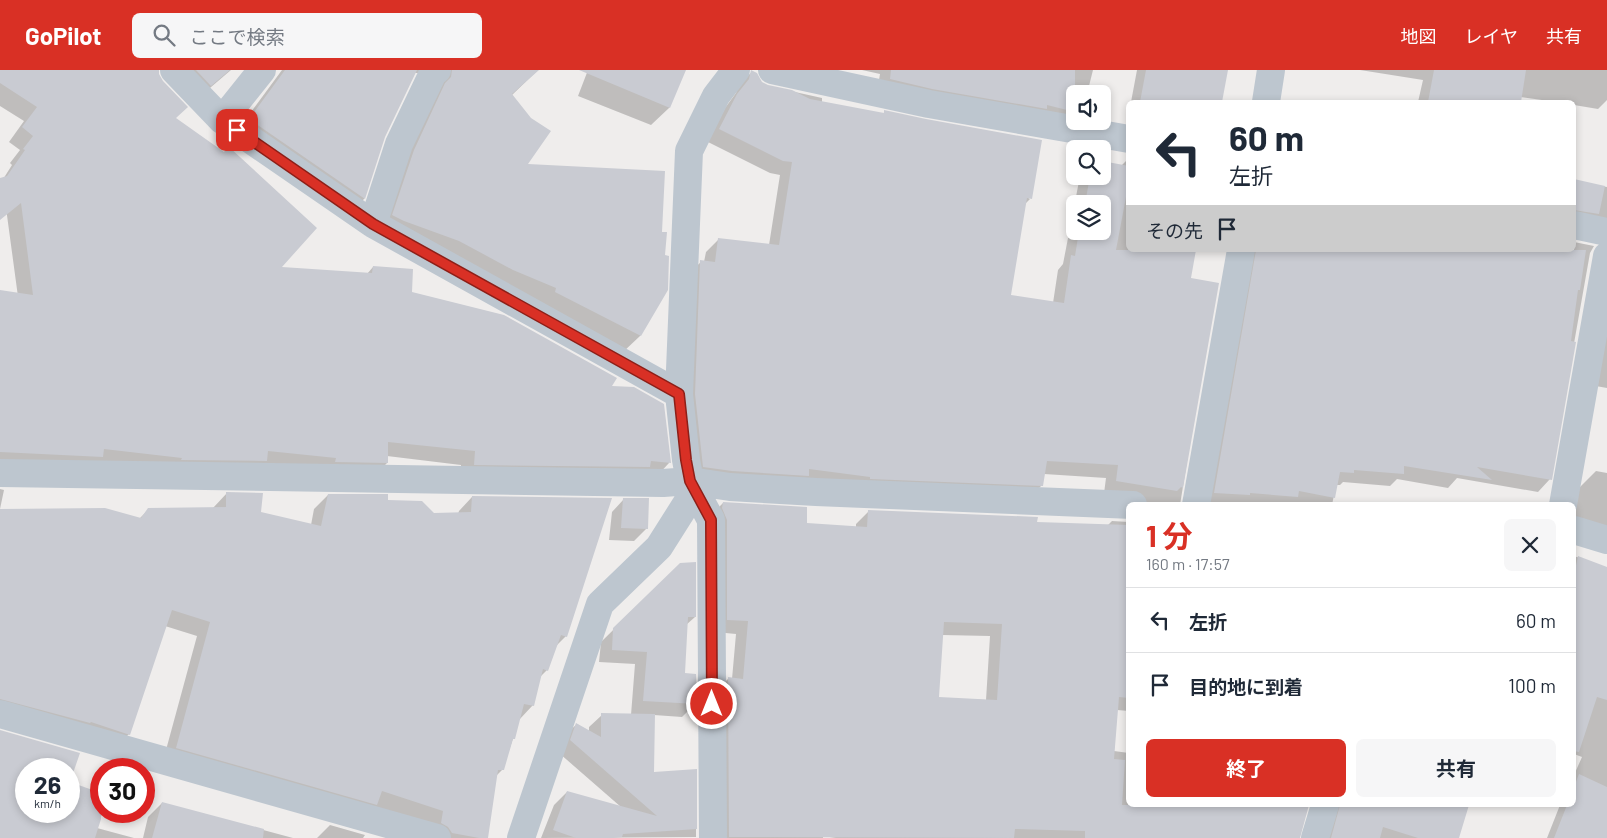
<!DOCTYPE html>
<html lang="ja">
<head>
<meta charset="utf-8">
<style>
	body { margin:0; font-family:Barlow,"Noto Sans JP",sans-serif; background:#f6f6f7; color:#1f2937; height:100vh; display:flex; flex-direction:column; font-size:19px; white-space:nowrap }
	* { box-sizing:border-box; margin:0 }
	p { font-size:16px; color:#747a83 }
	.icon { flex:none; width:28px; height:28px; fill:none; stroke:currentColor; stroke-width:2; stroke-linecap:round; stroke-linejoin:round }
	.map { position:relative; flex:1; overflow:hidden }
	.panel { position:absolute; left:1126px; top:432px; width:450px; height:305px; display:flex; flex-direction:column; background:#fff; border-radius:8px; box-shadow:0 2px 8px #0003 }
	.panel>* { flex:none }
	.hud { position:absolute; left:1126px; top:30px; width:450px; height:152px; border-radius:8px; box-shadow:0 2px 8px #0003; background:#fff; color:#1f2937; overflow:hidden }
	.controls { position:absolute; left:1066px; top:15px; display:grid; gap:10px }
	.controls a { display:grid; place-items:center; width:45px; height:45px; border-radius:8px; background:#fff; box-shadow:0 2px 8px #0003; font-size:25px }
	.speed { position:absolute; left:15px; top:688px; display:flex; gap:10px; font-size:25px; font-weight:700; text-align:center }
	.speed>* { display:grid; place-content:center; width:65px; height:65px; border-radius:50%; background:#fff; box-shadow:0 2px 8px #0003; line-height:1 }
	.speed small { font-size:12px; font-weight:400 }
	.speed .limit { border:8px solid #d22; background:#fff; color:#111 }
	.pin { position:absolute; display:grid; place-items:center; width:42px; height:42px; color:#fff; margin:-21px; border-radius:10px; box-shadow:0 2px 8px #0006 }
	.me { position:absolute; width:55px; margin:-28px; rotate:0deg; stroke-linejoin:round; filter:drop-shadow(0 0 4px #0008) }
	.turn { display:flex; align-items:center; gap:18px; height:105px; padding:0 20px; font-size:22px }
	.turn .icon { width:65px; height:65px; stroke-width:2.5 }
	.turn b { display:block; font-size:35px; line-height:42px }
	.then { display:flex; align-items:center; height:48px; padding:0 20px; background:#0003; gap:10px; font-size:19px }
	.round { display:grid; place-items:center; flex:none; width:52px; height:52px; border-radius:8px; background:#f6f6f7 }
	.summary { display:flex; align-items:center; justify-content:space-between; height:85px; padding:0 20px }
	h1 { font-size:30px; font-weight:700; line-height:38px; color:#d93025 }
	.button { display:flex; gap:10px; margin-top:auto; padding:10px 20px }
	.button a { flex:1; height:58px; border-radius:8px; background:#d93025; color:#fff; font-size:20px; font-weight:700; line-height:58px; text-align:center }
	.button a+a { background:#f6f6f7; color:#1f2937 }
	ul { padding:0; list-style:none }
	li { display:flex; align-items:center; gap:15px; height:65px; padding:0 20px; border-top:1px solid #e0e1e3 }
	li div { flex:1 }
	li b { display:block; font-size:19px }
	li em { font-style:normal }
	header { display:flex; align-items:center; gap:30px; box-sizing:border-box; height:70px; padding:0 25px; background:#d93025; color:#fff }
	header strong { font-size:24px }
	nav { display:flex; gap:28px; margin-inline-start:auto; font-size:18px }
	.search { width:350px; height:45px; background:#f6f6f7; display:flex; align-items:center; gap:12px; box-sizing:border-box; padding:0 18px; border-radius:8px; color:#747a83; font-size:19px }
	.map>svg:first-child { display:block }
	.shadow { fill:#0003; fill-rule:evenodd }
	.building { fill:#c9cbd2; fill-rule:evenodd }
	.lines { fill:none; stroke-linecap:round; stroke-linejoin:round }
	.street { stroke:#bdc6cf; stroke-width:28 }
	.route-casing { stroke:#8d1f18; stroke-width:12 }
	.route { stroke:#d93025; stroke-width:9 }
</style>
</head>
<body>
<header>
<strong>GoPilot</strong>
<div class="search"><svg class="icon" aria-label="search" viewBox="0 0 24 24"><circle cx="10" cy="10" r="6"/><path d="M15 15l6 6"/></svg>ここで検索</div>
<nav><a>地図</a><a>レイヤ</a><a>共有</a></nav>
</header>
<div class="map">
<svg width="1607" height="768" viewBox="0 0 1607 768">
	<rect width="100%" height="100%" fill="#efedec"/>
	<path class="shadow" d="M 0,0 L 158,0 L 158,4 L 175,48 L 280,198 L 367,204 L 373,197 L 410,223 L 610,318 L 663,334 L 669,393 L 656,407 L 460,408 L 461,395 L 387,386 L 387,393 L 373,407 L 0,396 L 0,225 L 21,249 L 6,138 L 0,147 L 0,114 L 12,95 L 10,93 L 20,80 L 9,72 L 24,51 L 0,36 Z
		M 166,0 L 231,0 L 197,29 Z
		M 282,0 L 538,0 L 512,25 L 525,95 L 660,163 L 666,220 L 640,266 L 622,283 L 375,163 L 425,3 L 414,3 L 384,67 L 364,129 L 346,146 L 232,68 Z
		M 588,0 L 684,0 L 669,38 L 651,55 L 578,26 Z
		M 862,0 L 1093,0 L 1087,24 L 1075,24 L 1075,51 L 877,22 L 880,4 Z
		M 1137,0 L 1227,0 L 1221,32 L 1131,32 Z
		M 1360,0 L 1607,0 L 1607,30 L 1598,39 L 1574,35 L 1574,32 L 1556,32 L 1520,27 L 1519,32 L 1418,32 L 1423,10 Z
		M 752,2 L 761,13 L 768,16 L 822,28 L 822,33 L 882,44 L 885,42 L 1030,129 L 1025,134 L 1009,226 L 1053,233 L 1058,200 L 1063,194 L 1080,106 L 1102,106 L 1121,96 L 1129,88 L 1129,180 L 1195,180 L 1166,342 L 1194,348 L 1180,435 L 1129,435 L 1103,431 L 1106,408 L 1044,404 L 1042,415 L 1029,428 L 691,409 L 688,204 L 701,192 L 704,192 L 706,182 L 719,169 L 769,175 L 780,105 L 770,103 L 708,72 L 725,38 L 736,23 L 739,14 ZM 1075,134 L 1102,134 L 1102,161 L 1075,161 Z
		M 1129,43 L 1129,74 L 1124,69 Z
		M 1574,111 L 1607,117 L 1607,166 L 1574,154 Z
		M 1574,172 L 1594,176 L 1590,183 L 1550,409 L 1538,422 L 1457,408 L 1448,418 L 1397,409 L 1390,416 L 1343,412 L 1340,415 L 1336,415 L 1332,435 L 1202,435 L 1239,180 L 1574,180 Z
		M 1607,220 L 1607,318 L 1590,315 Z
		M 1596,401 L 1607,403 L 1607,462 L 1574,456 L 1574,443 L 1579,418 Z
		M 0,419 L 4,420 L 0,439 Z
		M 227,423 L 260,443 L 311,455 L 314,439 L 328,425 L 387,431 L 433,444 L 458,444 L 459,441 L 472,427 L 566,566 L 556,576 L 547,600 L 540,607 L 533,635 L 519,650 L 503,699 L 496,706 L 486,768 L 430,768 L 163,691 L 197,566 L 165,556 L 129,664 L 115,678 L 0,645 L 0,440 L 139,449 L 149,439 L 213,438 Z
		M 624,429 L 647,458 L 634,471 L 609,470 L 612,442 Z
		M 723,433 L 805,454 L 856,457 L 856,454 L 869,441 L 1035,453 L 1107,456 L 1112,451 L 1129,452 L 1129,641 L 1117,640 L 1114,681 L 1129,683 L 1129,735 L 1307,735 L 1299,768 L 836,768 L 823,766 L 823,768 L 716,768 L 715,621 L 728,609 L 732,609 L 736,564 L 715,562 L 710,446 ZM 942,565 L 990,566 L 986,630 L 938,628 Z
		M 1574,486 L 1607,498 L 1607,768 L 1547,768 L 1560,735 L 1574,735 L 1574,705 L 1582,687 L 1574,684 Z
		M 680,494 L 695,547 L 686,555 L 683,604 L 695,634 L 682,647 L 654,645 L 653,704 L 696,700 L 696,767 L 541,768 L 554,735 L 567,722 L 621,737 L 559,683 L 564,666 L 577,654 L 589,662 L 589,657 L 602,645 L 631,645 L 635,594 L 599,592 L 601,572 Z
		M 0,661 L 78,684 L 69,712 L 69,699 L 26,699 L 26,741 L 69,741 L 69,713 L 101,724 L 101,741 L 103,741 L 97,758 L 134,768 L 0,768 Z
		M 162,733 L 293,768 L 143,768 L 148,747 Z
		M 1321,735 L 1468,735 L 1458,768 L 1323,768 Z
		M 330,755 L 365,765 L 363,768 L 317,768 Z"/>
	<path class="building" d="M 0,0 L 159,0 L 159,4 L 163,11 L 188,37 L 176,48 L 224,82 L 228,76 L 317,158 L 282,197 L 372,203 L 373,196 L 413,199 L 412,222 L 504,245 L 617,308 L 612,316 L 634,317 L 664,334 L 671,393 L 651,391 L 650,397 L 474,395 L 475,381 L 388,372 L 388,393 L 335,392 L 336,388 L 268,381 L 267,391 L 181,390 L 182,388 L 104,379 L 103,387 L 0,382 L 0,220 L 33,225 L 21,133 L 0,150 L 0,108 L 7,106 L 25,80 L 23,79 L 33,66 L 22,57 L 37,37 L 0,13 Z
		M 196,0 L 230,0 L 211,16 Z
		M 285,0 L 417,0 L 385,67 L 365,129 L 249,49 Z
		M 452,0 L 539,0 L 512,24 L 531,48 L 551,61 L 528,94 L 665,101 L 662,162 L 667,162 L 665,185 L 669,186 L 668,220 L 641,266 L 555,222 L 556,218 L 513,200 L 459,171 L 404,151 L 392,145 L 414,80 L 445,13 L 451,7 Z
		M 579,0 L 686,0 L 670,38 Z
		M 751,0 L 757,3 L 762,12 L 768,15 L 792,20 L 810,29 L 884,43 L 884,40 L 926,49 L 1042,70 L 1032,129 L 1027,128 L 1011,225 L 1064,233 L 1071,185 L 1075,186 L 1079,161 L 1102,161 L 1102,134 L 1085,134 L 1090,106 L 1102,106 L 1102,91 L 1129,96 L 1129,111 L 1116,180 L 1196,180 L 1191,208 L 1219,213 L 1183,418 L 1181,417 L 1177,421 L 1116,411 L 1118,395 L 1047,391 L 1043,416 L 870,409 L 870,407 L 809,399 L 809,406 L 732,401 L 703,397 L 695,324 L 700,190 L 715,192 L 718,168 L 779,175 L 792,92 L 783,91 L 719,59 L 737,24 L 749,9 Z
		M 891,0 L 1075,0 L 1075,42 L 1047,35 L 1047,39 L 932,19 L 890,9 Z
		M 1146,0 L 1228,0 L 1222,32 L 1140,32 Z
		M 1434,0 L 1526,0 L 1521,32 L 1428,32 Z
		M 1574,109 L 1605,116 L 1599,144 L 1574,140 Z
		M 1256,180 L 1586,180 L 1580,220 L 1578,220 L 1571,271 L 1576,272 L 1552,410 L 1477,397 L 1492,410 L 1404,396 L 1404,404 L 1354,400 L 1354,403 L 1340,402 L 1335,428 L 1299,421 L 1298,427 L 1250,423 L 1250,425 L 1214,423 Z
		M 226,422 L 263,423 L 261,442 L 321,456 L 328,424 L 388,424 L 388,430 L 422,431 L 434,443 L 471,442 L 472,426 L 612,428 L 567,567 L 561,565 L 548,601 L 543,599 L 534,636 L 524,634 L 515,669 L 513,669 L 504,700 L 498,700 L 488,768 L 479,768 L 452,763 L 448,757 L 441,753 L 443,741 L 382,721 L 377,735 L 176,678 L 210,552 L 172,540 L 130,665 L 91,652 L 90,653 L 0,629 L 0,439 L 105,438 L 141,448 L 148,438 L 226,437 Z
		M 623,428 L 649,428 L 648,459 L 621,458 Z
		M 723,432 L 807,437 L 807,453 L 867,457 L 868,440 L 1038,447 L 1037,452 L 1129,455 L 1129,628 L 1119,627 L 1114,689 L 1125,690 L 1122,735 L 1309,735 L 1300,768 L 1085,768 L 1085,761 L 1015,759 L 1014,768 L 729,767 L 728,607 L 743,609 L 748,551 L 727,550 L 727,450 L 722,438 ZM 944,552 L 1002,554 L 997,630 L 939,627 Z
		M 1578,486 L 1607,497 L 1607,630 L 1597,627 L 1579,682 L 1574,681 L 1574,505 Z
		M 696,492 L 696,547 L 688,547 L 685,603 L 696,604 L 697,634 L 643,631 L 647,582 L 612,580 L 613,558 L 680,493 Z
		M 601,643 L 655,644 L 654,702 L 697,699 L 697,759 L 623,764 L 622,767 L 613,768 L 576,768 L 553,760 L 567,721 L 657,746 L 570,670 L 576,653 L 601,667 Z
		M 0,660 L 80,683 L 70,712 L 101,723 L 101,749 L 95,768 L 0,768 ZM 26,699 L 69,699 L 69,741 L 26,741 Z
		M 1579,704 L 1607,717 L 1607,768 L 1554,768 L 1567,735 L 1574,735 L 1574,717 Z
		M 162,732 L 264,759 L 263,768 L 152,768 Z
		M 1340,735 L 1469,735 L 1459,768 L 1418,768 L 1383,757 L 1380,768 L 1331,768 Z"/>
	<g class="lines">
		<path class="street" d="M 174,0 L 222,50 L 373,154 L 679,324
			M 772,0 L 929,34 L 1129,69
			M 1266,32 L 1271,0
			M 222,50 L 262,0
			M 373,154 L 399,74 L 433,3 L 437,0
			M 1574,155 L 1607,162
			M 0,403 L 663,413 L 690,411 L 730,417 L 816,422 L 1133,435
			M 690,411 L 711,450 L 713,768
			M 1196,435 L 1241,180
			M 1563,435 L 1607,186
			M 1574,460 L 1607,470
			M 0,644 L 437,768
			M 521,768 L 600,534 L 659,477 L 690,428 L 690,411 L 686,390 L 679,324 L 689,81 L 716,26 L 736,0
			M 1315,768 L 1325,735"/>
	</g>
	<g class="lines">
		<defs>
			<path id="route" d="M 237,60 L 373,154 L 679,324 L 686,390 L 690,411 L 711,450 L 712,634"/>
		</defs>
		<use href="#route" class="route-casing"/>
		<use href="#route" class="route"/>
	</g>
</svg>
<div class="controls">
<a><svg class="icon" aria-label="sound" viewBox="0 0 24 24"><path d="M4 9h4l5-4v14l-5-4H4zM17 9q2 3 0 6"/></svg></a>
<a><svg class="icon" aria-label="search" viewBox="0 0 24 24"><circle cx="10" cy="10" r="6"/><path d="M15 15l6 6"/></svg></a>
<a><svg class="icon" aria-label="layers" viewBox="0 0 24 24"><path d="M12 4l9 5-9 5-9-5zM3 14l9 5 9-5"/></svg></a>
</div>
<div class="speed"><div>26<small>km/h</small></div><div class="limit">30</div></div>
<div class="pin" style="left:237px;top:60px;background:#d93025"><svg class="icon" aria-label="arrive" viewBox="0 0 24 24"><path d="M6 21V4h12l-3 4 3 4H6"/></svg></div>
<svg class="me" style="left:712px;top:634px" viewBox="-20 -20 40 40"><circle r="17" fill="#d93025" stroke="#fff" stroke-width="3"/><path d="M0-11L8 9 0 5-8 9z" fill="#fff"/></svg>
<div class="hud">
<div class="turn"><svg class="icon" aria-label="left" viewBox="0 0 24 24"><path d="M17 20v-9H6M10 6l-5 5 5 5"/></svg><div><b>60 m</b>左折</div></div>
<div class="then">その先<svg class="icon" aria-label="arrive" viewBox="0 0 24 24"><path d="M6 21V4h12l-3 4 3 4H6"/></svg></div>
</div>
<section class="panel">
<div class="summary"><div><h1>1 分</h1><p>160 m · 17:57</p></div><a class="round"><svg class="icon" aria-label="close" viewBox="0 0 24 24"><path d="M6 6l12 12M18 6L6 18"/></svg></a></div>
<ul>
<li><svg class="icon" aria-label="left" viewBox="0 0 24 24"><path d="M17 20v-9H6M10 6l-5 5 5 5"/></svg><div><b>左折</b></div><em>60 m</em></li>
<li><svg class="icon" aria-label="arrive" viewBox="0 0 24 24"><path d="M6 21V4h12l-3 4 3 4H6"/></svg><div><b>目的地に到着</b></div><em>100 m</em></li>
</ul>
<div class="button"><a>終了</a><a>共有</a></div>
</section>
</div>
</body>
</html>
